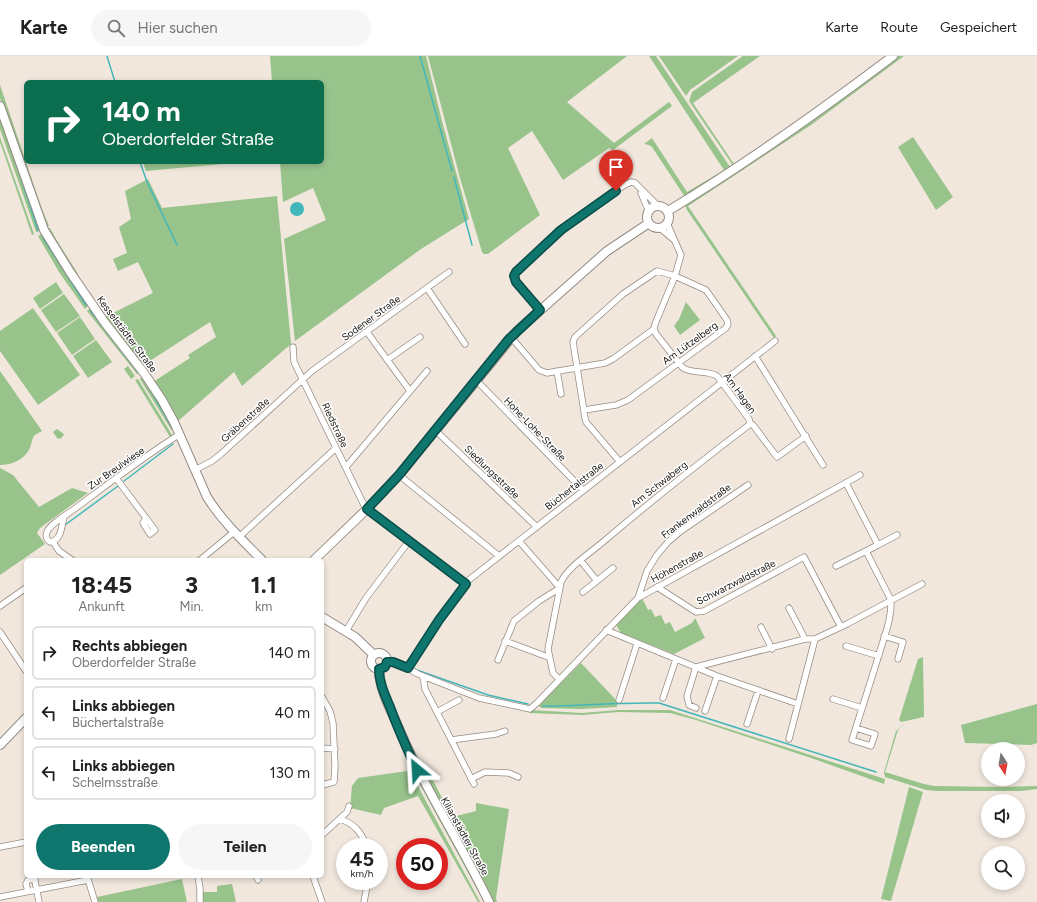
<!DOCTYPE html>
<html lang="de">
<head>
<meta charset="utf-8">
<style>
	body { margin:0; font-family:Figtree,sans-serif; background:#f6f6f6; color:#222; height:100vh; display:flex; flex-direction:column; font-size:15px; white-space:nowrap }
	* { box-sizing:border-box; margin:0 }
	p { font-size:13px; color:#767676 }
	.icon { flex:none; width:22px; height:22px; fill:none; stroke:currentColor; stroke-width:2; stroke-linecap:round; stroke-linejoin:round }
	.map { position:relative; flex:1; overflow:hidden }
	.details { position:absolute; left:24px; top:502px; width:300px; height:320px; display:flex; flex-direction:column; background:#fff; border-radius:6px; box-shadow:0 2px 6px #0003 }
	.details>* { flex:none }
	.banner { position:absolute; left:24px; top:24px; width:300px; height:84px; border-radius:6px; box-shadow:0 2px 6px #0003; background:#0b6e4f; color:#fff; overflow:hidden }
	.needle { width:26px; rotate:169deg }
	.buttons { position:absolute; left:981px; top:686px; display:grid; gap:8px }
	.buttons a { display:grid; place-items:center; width:44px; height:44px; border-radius:50%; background:#fff; box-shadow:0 2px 6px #0003; font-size:20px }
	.speed { position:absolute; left:336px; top:782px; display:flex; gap:8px; font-size:20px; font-weight:700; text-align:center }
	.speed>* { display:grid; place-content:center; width:52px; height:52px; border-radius:50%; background:#fff; box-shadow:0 2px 6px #0003; line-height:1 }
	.speed small { font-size:10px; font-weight:400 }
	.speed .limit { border:6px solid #d22; background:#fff; color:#111 }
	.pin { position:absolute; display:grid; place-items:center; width:34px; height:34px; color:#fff; margin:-41px -17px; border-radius:50% 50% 50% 0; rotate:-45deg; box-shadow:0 0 4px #0007 }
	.pin .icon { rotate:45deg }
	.me { position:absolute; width:44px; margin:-22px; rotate:333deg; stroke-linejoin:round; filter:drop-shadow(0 0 3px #0008) }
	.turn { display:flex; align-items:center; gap:14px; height:84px; padding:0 12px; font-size:18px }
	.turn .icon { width:52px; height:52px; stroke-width:2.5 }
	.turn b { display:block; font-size:28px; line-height:34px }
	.eta { display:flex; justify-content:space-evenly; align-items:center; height:68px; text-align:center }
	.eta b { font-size:24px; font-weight:700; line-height:28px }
	.action { display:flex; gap:8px; margin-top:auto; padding:8px 12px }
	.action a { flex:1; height:46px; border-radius:24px; background:#0f766e; color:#fff; font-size:16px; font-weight:700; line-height:46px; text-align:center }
	.action a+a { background:#f6f6f6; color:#222 }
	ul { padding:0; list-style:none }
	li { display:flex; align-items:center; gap:12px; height:54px; margin:0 8px 6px; padding:0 4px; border:2px solid #e0e0e0; border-radius:6px }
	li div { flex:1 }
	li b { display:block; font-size:15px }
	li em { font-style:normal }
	header { display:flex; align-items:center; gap:24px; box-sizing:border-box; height:56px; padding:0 20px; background:#fff; border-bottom:1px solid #e0e0e0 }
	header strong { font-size:19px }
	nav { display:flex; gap:22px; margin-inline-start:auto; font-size:14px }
	.search { width:280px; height:36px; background:#f6f6f6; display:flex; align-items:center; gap:10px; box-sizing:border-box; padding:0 14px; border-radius:22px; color:#767676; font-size:15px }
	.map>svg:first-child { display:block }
	.green { fill:#98c48c }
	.water { fill:#42b7ba }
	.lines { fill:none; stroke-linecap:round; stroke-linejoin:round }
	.stream { stroke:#42b7ba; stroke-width:1.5 }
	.minor-casing { stroke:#958c84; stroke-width:7 }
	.secondary-casing { stroke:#958c84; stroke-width:10 }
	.minor { stroke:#fff; stroke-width:5.5 }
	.secondary { stroke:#fff; stroke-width:8 }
	.route-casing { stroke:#0a4d48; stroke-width:10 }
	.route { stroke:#0f766e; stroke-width:7 }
	.labels { text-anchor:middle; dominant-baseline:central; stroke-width:3; stroke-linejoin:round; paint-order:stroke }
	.street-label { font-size:10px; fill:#191613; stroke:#fff }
</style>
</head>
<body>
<header>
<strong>Karte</strong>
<div class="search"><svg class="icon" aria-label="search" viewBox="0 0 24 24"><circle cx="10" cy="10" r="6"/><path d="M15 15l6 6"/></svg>Hier suchen</div>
<nav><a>Karte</a><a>Route</a><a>Gespeichert</a></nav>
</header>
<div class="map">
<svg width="1037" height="846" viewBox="0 0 1037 846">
	<rect width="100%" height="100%" fill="#f1e7dd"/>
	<path class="green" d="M 270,0 L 426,0 L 443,69 L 469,163 L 421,193 L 295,285 L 284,183 L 326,164 L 313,132 L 283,146 L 280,106 L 322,106 L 322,26 L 272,26 Z
		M 428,0 L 627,0 L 567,46 L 614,87 L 669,46 L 672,50 L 613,94 L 609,92 L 563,124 L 532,75 L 508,92 L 540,159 L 488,198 L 484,198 L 482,196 L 460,122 Z
		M 649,0 L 656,0 L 730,111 L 730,113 L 685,141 L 652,91 L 649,89 L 644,88 L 652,82 L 687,136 L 724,114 Z
		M 659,0 L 738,0 L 690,34 L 686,40 Z
		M 743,0 L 760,0 L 693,47 L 734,108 L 796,67 L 887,0 L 889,0 L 797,69 L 734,111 L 689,45 L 692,36 Z
		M 898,0 L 904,0 L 811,69 L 688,150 L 776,280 L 774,282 L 687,154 L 685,149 L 808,67 Z
		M 0,29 L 42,153 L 49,170 L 45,172 L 0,42 Z
		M 0,57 L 40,173 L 38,176 L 36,176 L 0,73 Z
		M 0,81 L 34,178 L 32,179 L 0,86 Z
		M 913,81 L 953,141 L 936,154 L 898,91 Z
		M 143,106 L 245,106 L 146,115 Z
		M 148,123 L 162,152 L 277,140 L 291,288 L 242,330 L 234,316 L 177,366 L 153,326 L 190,302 L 188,299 L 216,281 L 210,266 L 142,310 L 103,262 L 153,237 L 138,206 L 118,215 L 113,203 L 127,197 L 119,171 L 131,163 L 125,135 Z
		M 50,172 L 56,183 L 78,218 L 75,220 L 46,174 Z
		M 43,177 L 89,249 L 85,253 L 59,216 L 38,180 Z
		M 56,226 L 63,237 L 40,253 L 33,242 Z
		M 64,238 L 80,260 L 56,276 L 41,254 Z
		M 686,246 L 700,264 L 680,279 L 674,270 L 679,263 Z
		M 33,252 L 80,319 L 38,349 L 0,295 L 0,275 Z
		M 91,252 L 141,316 L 137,318 L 87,255 Z
		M 80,261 L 95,283 L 72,299 L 57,277 Z
		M 96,284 L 112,306 L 88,322 L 73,300 Z
		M 128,310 L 135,320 L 131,323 L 124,313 Z
		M 0,315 L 42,375 C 40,376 36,378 34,380 C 32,383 31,389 30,392 C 24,404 12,409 0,409 Z
		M 143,320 L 172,370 L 172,375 L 140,323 Z
		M 138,323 L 172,379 L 170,381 L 135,324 Z
		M 57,373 L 64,378 L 63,380 L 60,383 L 57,382 L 53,376 Z
		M 0,412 L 13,419 L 39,451 L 72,432 L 88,437 L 40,472 L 37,477 L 45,488 L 0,519 Z
		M 642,542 L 648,554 L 651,553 L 655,561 L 661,559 L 665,568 L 670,566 L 675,576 L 692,567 L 695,562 L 705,582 L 674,598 L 621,577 L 616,569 Z
		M 923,601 L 924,661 L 901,666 L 899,664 L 918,603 Z
		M 581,607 L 617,645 L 617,651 L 582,653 L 541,652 L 539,650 L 540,647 Z
		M 1037,648 L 1037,687 L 1031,689 L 965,687 L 961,669 Z
		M 531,654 L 582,657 L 618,654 L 670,654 L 885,723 L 884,728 L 814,703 L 696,664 L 670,657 L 618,656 L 582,659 L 529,657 Z
		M 904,668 L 898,674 L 885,716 L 924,728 L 934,730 L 1001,731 L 1037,730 L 1037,733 L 1021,735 L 937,735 L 926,734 L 885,721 L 884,716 L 896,675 Z
		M 425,709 L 452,761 L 476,755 L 476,747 L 509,753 L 496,842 L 497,846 L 492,846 L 418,710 Z
		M 414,713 L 486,846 L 484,846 L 412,714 Z
		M 407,715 L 410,716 L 412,719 L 480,846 L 478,846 L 418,740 L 384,752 L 381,759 L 350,752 L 352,730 L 358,722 Z
		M 909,731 L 923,736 L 891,845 L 881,843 Z
		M 182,823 L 187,846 L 98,846 L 97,841 Z
		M 232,828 L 236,846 L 203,846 L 202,836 L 217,836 L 217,830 Z"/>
	<path class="water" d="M290 153a7 7 0 1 1 14 0a7 7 0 1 1-14 0Z"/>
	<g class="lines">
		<path class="stream" d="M 107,0 L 115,26
			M 420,0 L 452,115
			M 140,106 L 147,126 L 177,189
			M 16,107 L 38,174
			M 454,121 L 472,189
			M 43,182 L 86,249
			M 90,254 L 138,316
			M 147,328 L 171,370
			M 124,425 L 173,388
			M 65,469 L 118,430
			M 414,613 L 488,639 L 528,648
			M 543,650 C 582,650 620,646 659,647 L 876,716"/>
		<defs>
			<path id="minor" d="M 641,137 L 649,156
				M 667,167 L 681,199 L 675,220 L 655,268 L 654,273 L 656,278 L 683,312 C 693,318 707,314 717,320 L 749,363 L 750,367 L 753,369 L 777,401 L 806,380
				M 660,172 L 673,183
				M 427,232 L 465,288
				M 540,254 C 534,247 513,228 515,220 C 517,206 615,132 631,126 L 635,127 L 658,150
				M 367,276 L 410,335
				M 511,281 L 539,314 L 547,317 L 605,307 L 613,303 L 654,273
				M 293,291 L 294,306 L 364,449 L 367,453 L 466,528
				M 755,300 L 823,409
				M 387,304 L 420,281
				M 557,315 L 561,338
				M 476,324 L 583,434
				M 584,354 L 616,349 L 628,344 L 726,272 L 728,268 L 727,264 L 706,234 L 675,220 L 657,215 L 623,238 L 575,281 L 573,286 L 585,362 L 586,366 L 620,406
				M 435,374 L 537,471
				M 346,411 L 427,315
				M 195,414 L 212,405 L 221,398 L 312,315 L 449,216
				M 399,419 L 499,500
				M 116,422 L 155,474 L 150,478 L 143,467 L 146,462
				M 846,427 L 878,489 L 866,495 L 891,544 C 892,561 885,579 880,595 C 871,625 861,655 852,684 L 871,690 L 875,678 L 856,672
				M 64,461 C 61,471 62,484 50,486 C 47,484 45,480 47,476 C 49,469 66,459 73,454 C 108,428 143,401 180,378
				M 239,481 L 336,392
				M 519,485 L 560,532
				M 53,486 L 59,495 L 72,504
				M 878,489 L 897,479
				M 200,504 L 234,476
				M 581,505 L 597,525
				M 836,510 L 866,495
				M 657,531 L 696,556 L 704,555 L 804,501 L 841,571
				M 583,536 L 613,512
				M 638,542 L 647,515 L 657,499 L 668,486 L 681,475 L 748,429
				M 0,550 L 26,532
				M 789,552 L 805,583
				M 761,571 L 772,593
				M 606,574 L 717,620 L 798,648
				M 346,575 L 366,542 L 409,485
				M 0,576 L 26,615
				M 884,580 L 903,586 L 898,603
				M 505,585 L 548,601
				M 846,590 L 879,600
				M 498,604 L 514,565 L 539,545 L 560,532
				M 387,606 L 404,610 L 418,618 L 479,642 L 530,653 L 537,647 L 638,542 L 860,419
				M 408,612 L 439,564 L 470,523 L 775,285
				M 423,620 L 425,633 L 474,728
				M 559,623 L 553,617 L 548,593 L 561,526 C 568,511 590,497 603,486 C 650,446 699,407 749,369 L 750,367
				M 322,641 L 330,655 L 333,667 L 335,710 L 334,726 L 322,729
				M 663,642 L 676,603
				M 833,643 L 862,652
				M 619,644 L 637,588
				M 696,652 L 689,649 L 687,640 L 696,611 L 805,583 L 815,583 L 847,568 L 922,528
				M 705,655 L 717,620
				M 437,656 L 459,644
				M 747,668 L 758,635
				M 789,683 L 815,583
				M 451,684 L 496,678 L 505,675
				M 322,692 L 335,693
				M 471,723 L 485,716 L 509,717 L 518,721
				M 340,763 C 353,767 363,777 366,791
				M 322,779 L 347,756 L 349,750
				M 0,791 L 26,786
				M 34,820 L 39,846
				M 87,820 L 95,846
				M 198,820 L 200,833 L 200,846
				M 256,820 L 258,824
				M 313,820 L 322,846
				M 28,835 L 26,828 L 28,824 L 35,823
				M 0,841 L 88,824
				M 364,846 L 368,825"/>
			<path id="secondary" d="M 0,50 L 44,174 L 70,216 L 105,267 L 144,317 L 162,344 L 174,366 L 207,441 C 222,465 242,484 262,504
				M647 161a11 11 0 1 1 22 0a11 11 0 1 1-22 0Z
				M 668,155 C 746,108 820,55 893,0
				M 314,504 L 367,453 L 399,419 L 517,275 L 607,195 L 649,167
				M 322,561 L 355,581 L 374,599
				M371 605a8 8 0 1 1 16 0a8 8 0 1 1-16 0Z
				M 379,613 C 379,632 389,651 397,668 C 423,730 460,786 489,846
				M 0,689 L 26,662"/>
		</defs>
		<use href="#minor" class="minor-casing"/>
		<use href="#secondary" class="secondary-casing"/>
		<use href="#minor" class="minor"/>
		<use href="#secondary" class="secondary"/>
	</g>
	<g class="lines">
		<defs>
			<path id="route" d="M 417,714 C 407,693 398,673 390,651 C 385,639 379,627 379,613 L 385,611 L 387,606 L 393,606 L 408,612 L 439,564 L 466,528 L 367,453 L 399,419 L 509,283 L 540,254 L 516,226 L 514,220 L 516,216 L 561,174 L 616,135"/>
		</defs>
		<use href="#route" class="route-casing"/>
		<use href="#route" class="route"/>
	</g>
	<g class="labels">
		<g class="street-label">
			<text transform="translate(371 262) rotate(-36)">Sodener Straße</text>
			<text transform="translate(127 278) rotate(53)">Kesselstädter Straße</text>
			<text transform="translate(690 287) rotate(-36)">Am Lützelberg</text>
			<text transform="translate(740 337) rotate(54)">Am Hagen</text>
			<text transform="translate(245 364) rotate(-42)">Gräbenstraße</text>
			<text transform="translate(335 369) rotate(65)">Riedstraße</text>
			<text transform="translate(535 373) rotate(46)">Hohe-Lohe-Straße</text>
			<text transform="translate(116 412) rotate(-35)">Zur Breulwiese</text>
			<text transform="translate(492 416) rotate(44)">Siedlungsstraße</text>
			<text transform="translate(659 428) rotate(-38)">Am Schwaberg</text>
			<text transform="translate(574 430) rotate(-38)">Büchertalstraße</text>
			<text transform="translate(696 455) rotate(-37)">Frankenwaldstraße</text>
			<text transform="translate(677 510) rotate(-29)">Höhenstraße</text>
			<text transform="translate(736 526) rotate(-27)">Schwarzwaldstraße</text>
			<text transform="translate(465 780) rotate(61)">Kilianstädter Straße</text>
		</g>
	</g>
</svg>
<div class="buttons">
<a><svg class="needle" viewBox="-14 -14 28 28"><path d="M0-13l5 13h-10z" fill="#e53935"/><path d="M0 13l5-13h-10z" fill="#767676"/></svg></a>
<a><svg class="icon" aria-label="sound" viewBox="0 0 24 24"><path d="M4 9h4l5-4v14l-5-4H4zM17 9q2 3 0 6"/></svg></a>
<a><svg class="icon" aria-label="search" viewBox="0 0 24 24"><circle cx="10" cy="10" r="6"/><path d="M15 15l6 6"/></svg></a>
</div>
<div class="speed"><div>45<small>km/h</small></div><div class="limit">50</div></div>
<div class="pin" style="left:616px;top:135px;background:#d93025"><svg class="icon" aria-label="arrive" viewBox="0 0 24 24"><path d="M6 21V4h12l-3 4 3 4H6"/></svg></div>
<svg class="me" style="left:417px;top:714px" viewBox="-20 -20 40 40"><path d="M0-17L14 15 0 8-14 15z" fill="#0f766e" stroke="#fff" stroke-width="4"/></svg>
<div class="banner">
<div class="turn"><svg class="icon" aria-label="right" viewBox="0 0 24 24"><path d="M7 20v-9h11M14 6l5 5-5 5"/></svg><div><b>140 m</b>Oberdorfelder Straße</div></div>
</div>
<section class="details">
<div class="eta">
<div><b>18:45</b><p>Ankunft</p></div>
<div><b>3</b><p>Min.</p></div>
<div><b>1.1</b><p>km</p></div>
</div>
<ul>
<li><svg class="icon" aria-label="right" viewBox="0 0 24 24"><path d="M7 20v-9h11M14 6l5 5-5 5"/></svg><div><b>Rechts abbiegen</b><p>Oberdorfelder Straße</p></div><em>140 m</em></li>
<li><svg class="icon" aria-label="left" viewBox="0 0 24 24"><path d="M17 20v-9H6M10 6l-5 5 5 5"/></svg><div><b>Links abbiegen</b><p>Büchertalstraße</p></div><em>40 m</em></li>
<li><svg class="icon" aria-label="left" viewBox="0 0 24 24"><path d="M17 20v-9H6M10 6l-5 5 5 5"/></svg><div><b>Links abbiegen</b><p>Schelmsstraße</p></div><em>130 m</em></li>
</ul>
<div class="action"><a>Beenden</a><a>Teilen</a></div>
</section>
</div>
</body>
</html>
